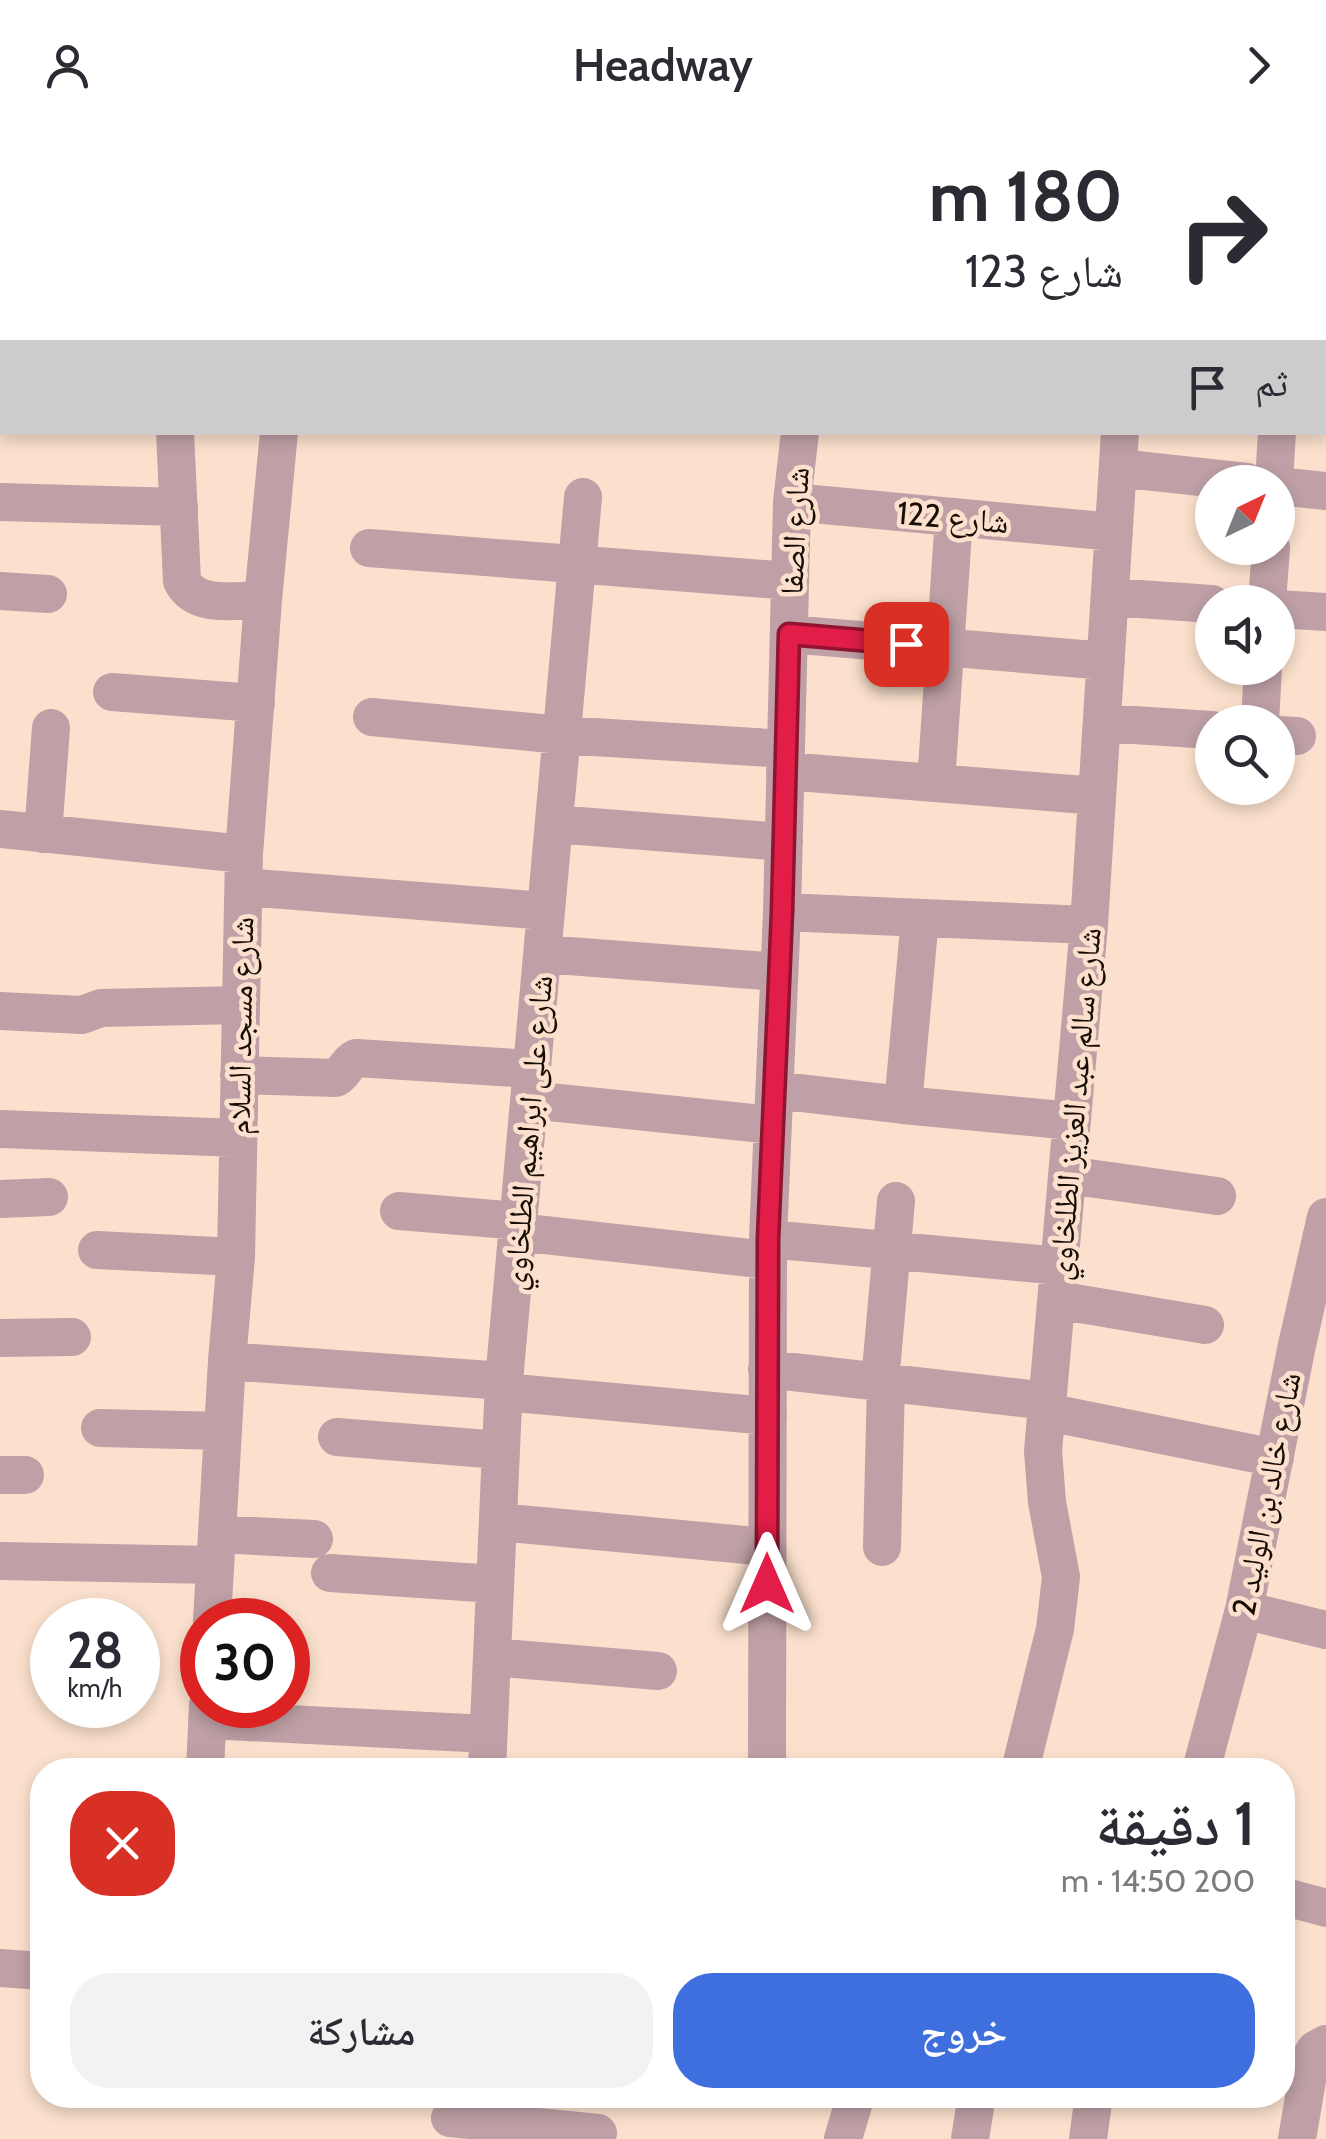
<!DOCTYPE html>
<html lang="ar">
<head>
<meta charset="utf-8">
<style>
	body { margin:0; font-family:Cabin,"Noto Naskh Arabic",sans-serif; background:#f2f2f3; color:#2b2b33; direction:rtl; height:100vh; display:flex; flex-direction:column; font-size:38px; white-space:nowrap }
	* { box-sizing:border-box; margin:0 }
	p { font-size:32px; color:#7c7c81 }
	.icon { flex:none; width:55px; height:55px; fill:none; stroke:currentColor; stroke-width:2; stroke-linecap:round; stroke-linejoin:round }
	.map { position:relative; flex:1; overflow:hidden; direction:ltr }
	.details { position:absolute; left:30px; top:1628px; width:1265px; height:350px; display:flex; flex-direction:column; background:#fff; border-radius:40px; box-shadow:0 5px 15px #0003; direction:rtl }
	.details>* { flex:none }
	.banner { position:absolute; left:0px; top:0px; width:1328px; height:305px; box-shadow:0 5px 15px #0003; direction:rtl; background:#fff; color:#2b2b33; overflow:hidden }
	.needle { width:65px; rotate:43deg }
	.tools { position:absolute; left:1195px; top:335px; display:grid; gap:20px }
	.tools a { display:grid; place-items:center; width:100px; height:100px; border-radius:50%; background:#fff; box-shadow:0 5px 15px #0003; font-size:50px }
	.speed { position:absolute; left:30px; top:1468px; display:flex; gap:20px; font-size:50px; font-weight:700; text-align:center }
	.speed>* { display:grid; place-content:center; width:130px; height:130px; border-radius:50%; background:#fff; box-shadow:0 5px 15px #0003; line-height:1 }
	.speed small { font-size:25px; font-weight:400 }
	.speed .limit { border:15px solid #d22; background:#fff; color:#111 }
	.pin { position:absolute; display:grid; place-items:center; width:85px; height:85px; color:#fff; margin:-42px; border-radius:20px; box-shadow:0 5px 15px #0006 }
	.me { position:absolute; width:110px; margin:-55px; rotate:0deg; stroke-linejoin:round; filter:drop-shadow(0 0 8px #0008) }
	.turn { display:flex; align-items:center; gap:35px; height:210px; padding:0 40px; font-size:45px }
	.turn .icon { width:130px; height:130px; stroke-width:2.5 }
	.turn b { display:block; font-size:70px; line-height:85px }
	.then { display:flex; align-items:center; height:95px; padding:0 40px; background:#0003; gap:20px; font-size:38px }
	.round { display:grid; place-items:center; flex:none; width:105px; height:105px; border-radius:40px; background:#f2f2f3 }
	.head { display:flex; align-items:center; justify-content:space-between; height:170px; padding:0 40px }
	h1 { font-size:60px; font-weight:600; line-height:75px }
	.primary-button { display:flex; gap:20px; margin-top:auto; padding:20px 40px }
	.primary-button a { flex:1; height:115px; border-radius:40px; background:#3f6edf; color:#fff; font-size:40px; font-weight:600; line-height:115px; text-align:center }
	.primary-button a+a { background:#f2f2f3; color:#2b2b33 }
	header { display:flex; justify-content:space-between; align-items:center; height:130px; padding:0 40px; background:#fff; font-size:45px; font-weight:600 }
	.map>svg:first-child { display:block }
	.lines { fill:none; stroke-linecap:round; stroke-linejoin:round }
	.minor { stroke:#bea0a6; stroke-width:38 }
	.route-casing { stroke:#92132f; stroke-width:25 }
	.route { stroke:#e11d48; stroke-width:18 }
	.labels { text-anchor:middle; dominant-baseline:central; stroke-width:9; stroke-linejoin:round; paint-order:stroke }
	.street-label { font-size:32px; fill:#180d05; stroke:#fbe1cd }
</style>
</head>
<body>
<header><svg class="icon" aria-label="forward" viewBox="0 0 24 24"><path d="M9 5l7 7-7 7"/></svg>Headway<svg class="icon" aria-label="person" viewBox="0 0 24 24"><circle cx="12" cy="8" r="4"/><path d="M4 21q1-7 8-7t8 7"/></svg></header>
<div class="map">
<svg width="1326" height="2009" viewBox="0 0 1326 2009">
	<rect width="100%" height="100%" fill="#fbe1cd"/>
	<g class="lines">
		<path class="minor" d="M 161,0 L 161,2
			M 260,0 L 260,2
			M 438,0 L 439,2
			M 672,0 L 672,2
			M 1197,0 L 1197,2
			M 1245,0 L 1245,2
			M 0,10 L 2,10
			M 1325,196 L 1326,196
			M 175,302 L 182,451 C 196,479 236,470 263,470
			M 1118,338 L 1247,352
			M 1274,352 L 1277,302
			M 1278,356 L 1326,361
			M 0,372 L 179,377
			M 792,372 L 1114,402
			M 369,418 L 790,451
			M 0,461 L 48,464
			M 1110,467 L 1212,474
			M 1267,472 L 1271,418
			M 1278,479 L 1326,482
			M 789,504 L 1106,531
			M 112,562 L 256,573
			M 372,587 L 562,605 L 786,619
			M 1260,592 L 1263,538
			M 1102,593 L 1212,600
			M 1278,605 L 1297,606
			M 785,641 L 1097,666
			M 936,653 L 954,387
			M 554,694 L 784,712
			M 0,699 L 244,724
			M 43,704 L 51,598
			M 244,757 L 546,781
			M 782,782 L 1089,795
			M 543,824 L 779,842
			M 0,881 L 82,885 L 101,878 L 240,875
			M 239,945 L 336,948 C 345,943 346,933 356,928 L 532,939
			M 775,960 L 903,975 L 1072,991
			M 530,970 L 773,995
			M 903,975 L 920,788
			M 0,999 L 238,1008
			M 1067,1045 L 1217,1066
			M 0,1069 L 49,1067
			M 399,1081 L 519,1091
			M 518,1102 L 768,1130
			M 768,1109 L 1060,1136
			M 97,1120 L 236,1127
			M 1057,1170 L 1205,1195
			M 0,1208 L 72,1207
			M 227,1231 L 504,1251
			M 767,1239 L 1048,1271
			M 880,1252 L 896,1071
			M 504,1262 L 768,1286
			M 1047,1282 L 1275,1328
			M 100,1298 L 223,1301
			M 337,1307 L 500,1320
			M 0,1345 L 25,1345
			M 498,1392 L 767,1417
			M 217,1404 L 314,1409
			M 882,1417 L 886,1252
			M 0,1431 L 215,1435
			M 330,1443 L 495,1454
			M 1244,1480 L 1326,1500
			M 212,1490 L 227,1231 L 236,1127 L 244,724 L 263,470 L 279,302
			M 492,1527 L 658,1541
			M 207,1590 L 488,1604
			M 205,1640 L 208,1575
			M 487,1640 L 504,1251 L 583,367
			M 767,1640 L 768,1109 L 782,782 L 792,372 L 800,302
			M 1020,1640 L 1055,1499 L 1061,1447 L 1047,1372 L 1043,1321 L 1089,795 L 1120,302
			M 1201,1640 L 1244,1480 L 1297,1215 L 1326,1087
			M 1282,1766 L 1326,1778
			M 0,1838 L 42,1841
			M 450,1988 L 598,2003
			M 843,2009 L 856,1965
			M 970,2009 L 977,1965
			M 1088,2009 L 1094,1965
			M 1297,2009 L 1311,1927 L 1315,1920 L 1326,1914"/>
	</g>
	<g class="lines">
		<defs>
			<path id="route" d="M 767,1454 L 768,1109 L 782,782 L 789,504 L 906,514"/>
		</defs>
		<use href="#route" class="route-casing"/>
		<use href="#route" class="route"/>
	</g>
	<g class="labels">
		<g class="street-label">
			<text transform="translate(953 387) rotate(5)">شارع 122</text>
			<text transform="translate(794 401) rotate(-87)">شارع الصفا</text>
			<text transform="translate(240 896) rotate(-89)">شارع مسجد السلام</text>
			<text transform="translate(1074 974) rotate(-85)">شارع سالم عبد العزيز الطلخاوي</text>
			<text transform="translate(527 1003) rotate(-85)">شارع على ابراهيم الطلخاوي</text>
			<text transform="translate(1266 1364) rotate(-79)">شارع خالد بن الوليد 2</text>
		</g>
	</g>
</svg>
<div class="tools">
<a><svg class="needle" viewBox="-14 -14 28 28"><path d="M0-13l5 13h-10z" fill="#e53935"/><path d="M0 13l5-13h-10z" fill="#7c7c81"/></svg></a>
<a><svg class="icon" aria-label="sound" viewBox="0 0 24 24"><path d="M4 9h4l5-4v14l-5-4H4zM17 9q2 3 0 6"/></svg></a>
<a><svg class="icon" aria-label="search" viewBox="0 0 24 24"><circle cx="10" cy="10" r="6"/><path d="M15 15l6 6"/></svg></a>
</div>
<div class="speed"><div>28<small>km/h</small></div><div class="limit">30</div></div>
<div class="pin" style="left:906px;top:514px;background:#d93025"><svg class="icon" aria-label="arrive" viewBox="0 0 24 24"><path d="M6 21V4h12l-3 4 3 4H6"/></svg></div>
<svg class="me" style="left:767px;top:1454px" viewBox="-20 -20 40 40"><path d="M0-17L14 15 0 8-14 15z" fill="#e11d48" stroke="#fff" stroke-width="4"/></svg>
<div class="banner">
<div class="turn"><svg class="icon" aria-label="right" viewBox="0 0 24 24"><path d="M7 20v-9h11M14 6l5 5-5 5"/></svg><div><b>180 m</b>شارع 123</div></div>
<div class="then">ثم<svg class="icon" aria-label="arrive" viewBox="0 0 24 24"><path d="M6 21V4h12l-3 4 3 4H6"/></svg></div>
</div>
<section class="details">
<div class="head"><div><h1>1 دقيقة</h1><p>200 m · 14:50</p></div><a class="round" style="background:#d93025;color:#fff"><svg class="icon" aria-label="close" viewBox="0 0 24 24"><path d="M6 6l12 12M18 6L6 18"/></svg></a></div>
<div class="primary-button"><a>خروج</a><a>مشاركة</a></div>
</section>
</div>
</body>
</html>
